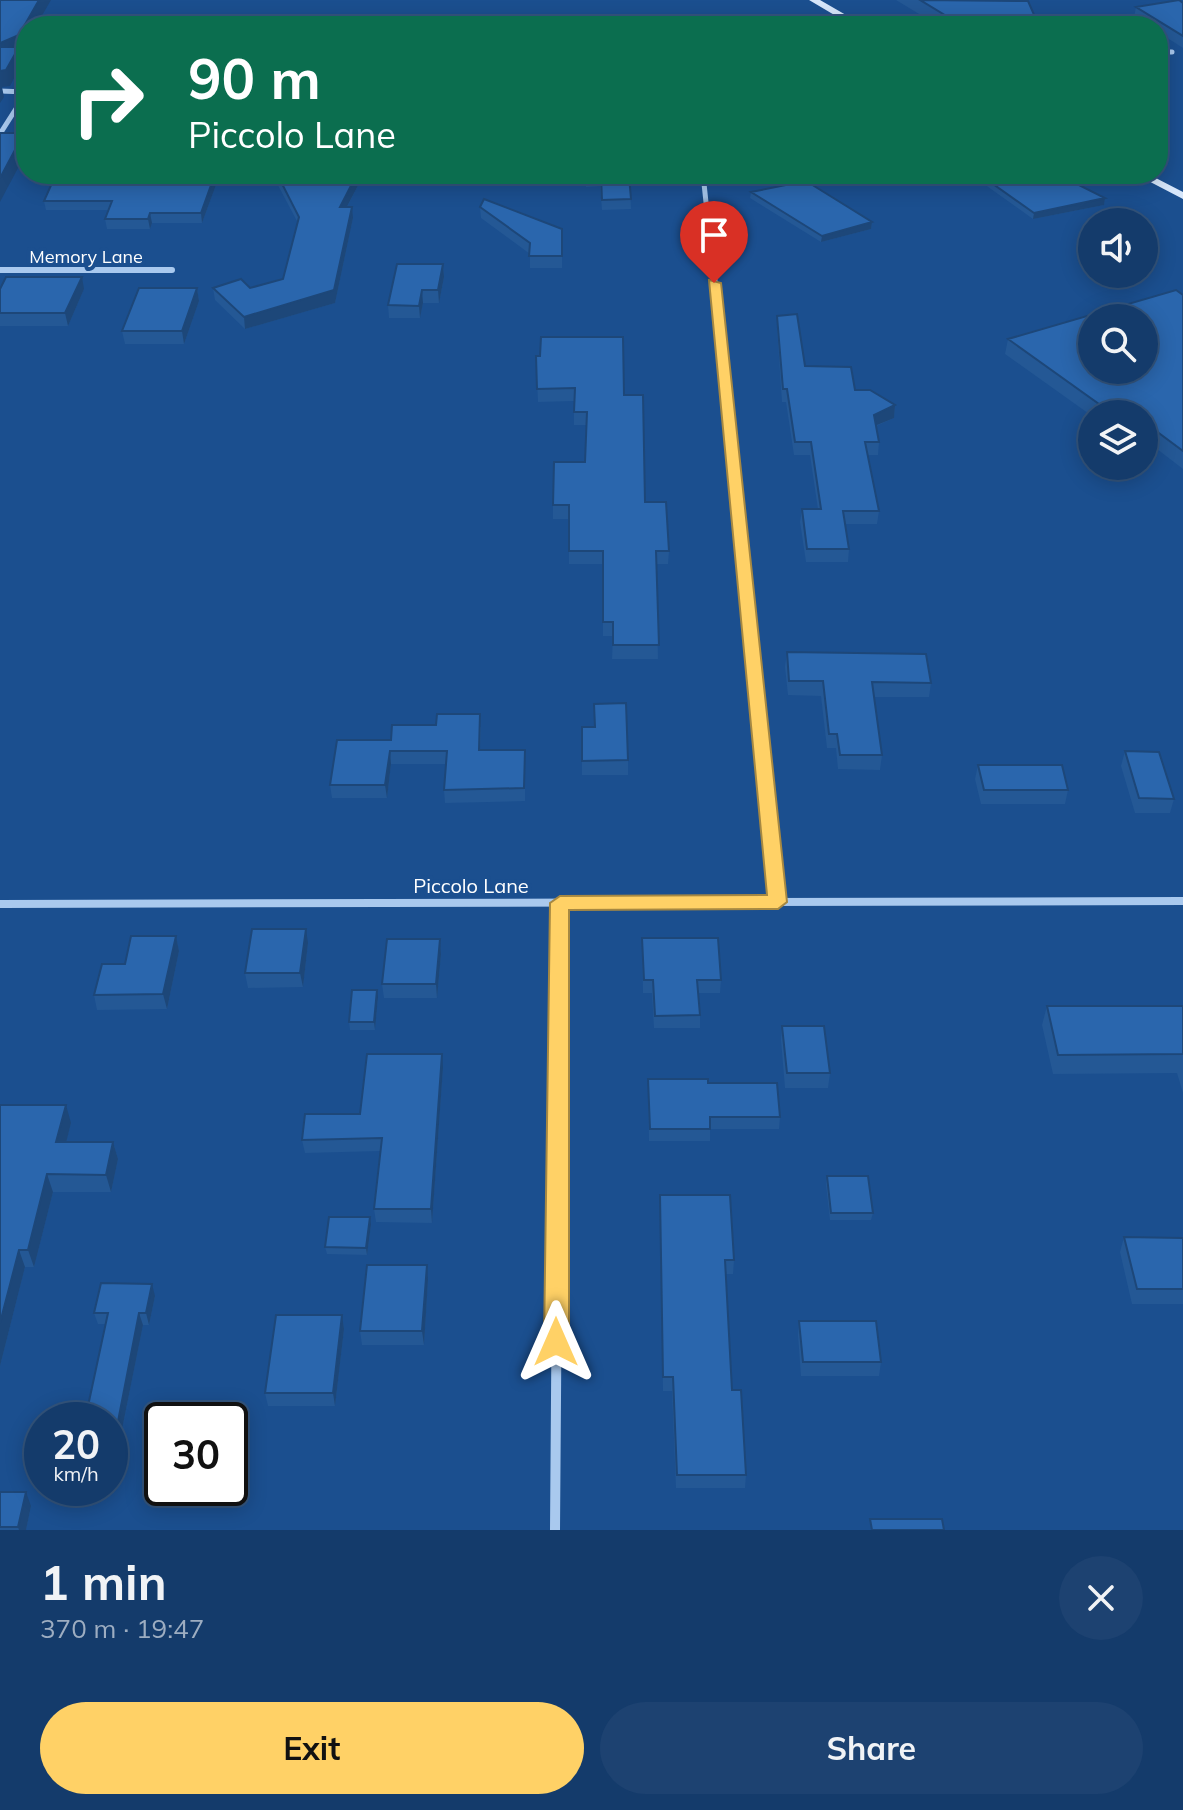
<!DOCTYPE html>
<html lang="en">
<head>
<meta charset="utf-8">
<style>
	body { margin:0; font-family:Mulish,sans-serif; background:#1d4271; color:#f1f3f6; height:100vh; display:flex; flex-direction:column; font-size:30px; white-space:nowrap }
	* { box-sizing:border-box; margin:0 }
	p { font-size:26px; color:#9dadc1 }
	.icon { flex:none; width:44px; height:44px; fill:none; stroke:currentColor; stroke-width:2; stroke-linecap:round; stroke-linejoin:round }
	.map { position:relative; height:1530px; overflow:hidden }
	.drawer { display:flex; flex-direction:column; background:#143b6b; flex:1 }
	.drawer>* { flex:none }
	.banner { position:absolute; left:16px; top:16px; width:1152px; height:168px; border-radius:32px; box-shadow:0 4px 20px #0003,0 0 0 2px #33557e; background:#0b6e4f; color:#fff; overflow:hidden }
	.buttons { position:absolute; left:1078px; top:208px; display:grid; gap:16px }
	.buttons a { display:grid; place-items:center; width:80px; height:80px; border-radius:50%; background:#143b6b; box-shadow:0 4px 20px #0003,0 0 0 2px #33557e; font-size:40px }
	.speed { position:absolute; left:24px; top:1402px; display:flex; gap:16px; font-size:40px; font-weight:700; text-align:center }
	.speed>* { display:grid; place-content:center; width:104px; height:104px; border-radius:50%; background:#143b6b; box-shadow:0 4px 20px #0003,0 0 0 2px #33557e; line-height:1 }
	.speed small { font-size:20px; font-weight:400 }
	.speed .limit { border:4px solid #111; border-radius:12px; background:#fff; color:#111 }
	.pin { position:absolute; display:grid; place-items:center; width:68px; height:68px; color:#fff; margin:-82px -34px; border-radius:50% 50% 50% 0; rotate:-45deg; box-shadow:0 0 8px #0007 }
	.pin .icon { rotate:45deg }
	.me { position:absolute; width:88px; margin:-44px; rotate:0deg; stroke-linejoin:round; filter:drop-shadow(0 0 6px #0008) }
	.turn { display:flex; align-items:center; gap:28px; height:168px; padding:0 40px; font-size:36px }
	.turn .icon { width:104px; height:104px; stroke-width:2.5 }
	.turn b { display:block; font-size:56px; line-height:68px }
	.round { display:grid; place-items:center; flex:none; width:84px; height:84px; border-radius:42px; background:#1d4271 }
	.summary { display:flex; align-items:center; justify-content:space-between; height:136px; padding:0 40px }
	h1 { font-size:48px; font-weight:700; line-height:60px }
	.primary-button { display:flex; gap:16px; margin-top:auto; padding:16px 40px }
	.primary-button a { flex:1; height:92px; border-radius:48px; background:#ffd166; color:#111; font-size:32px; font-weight:700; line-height:92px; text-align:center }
	.primary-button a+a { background:#1d4271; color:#f1f3f6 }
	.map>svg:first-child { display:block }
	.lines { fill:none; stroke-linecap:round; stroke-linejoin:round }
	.minor-far3 { stroke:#a9c9ee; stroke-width:5 }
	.minor-far2 { stroke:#a9c9ee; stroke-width:6 }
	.minor-far1 { stroke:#a9c9ee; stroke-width:8 }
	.minor { stroke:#a9c9ee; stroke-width:10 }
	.secondary { fill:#d6e6fa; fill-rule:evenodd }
	.wall { fill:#245895 }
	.shaded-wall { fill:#1d4779 }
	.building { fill:#2a66ad; stroke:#1d4779; stroke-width:2; fill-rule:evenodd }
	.route { fill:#ffd166; stroke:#a68842; stroke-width:2 }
	.labels { text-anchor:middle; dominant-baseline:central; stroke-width:8; stroke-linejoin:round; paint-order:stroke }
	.far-street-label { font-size:18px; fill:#fff; stroke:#1b4f8f }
	.street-label { font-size:20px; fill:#fff; stroke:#1b4f8f }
</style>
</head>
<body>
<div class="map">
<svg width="1183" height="1530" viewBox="0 0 1183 1530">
	<rect width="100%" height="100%" fill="#1b4f8f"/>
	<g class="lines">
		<path class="minor-far3" d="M 1158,52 L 1172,52
			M 0,91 L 26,92
			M 0,134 L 26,93
			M 703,174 L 712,259"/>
		<path class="minor-far2" d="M 712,257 L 746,587
			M 0,270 L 172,270"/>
		<path class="minor-far1" d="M 745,585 L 778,902
			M 0,904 L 1183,901
			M 559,1003 L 560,903"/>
		<path class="minor" d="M 555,1530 L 559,1001"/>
		<path class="secondary" d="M 809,0 L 820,0 L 865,26 L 853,26 Z
			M 1135,174 L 1148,174 L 1183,192 L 1183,199 Z"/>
	</g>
	<path class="wall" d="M 896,0 L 1022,0 L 1039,26 L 939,26 Z
		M 1183,3 L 1183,48 L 1158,32 L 1158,26 L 1148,26 L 1134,17 L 1136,7 Z
		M 220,174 L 202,223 L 152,223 L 150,229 L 107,229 L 105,219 L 108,210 L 46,210 L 44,201 Z
		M 272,174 L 364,174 L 347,207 L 353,218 L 335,303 L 245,329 L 215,300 L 213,288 L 250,288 L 283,279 L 298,223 Z
		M 585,174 L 656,174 L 656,186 L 630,186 L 631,209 L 602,210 L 600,186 L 586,187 Z
		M 970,174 L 1057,174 L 1105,198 L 1104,205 L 1033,219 Z
		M 751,192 L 872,222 L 871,229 L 821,242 L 750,198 Z
		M 480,207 L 562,229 L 562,268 L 530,268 L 530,254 L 481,218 Z
		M 443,264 L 444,277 L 439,303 L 423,303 L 420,318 L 389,318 L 388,305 Z
		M 197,288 L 199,301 L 184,344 L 125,344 L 122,331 Z
		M 0,289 L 84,289 L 68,326 L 0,326 Z
		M 1183,295 L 1183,469 L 1144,439 L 1144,414 L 1092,414 L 1092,416 L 1005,354 L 1008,339 Z
		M 777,316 L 805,366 L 855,390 L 895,405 L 894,418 L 876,426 L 879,442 L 878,455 L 868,455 L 879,511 L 877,524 L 845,524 L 849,549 L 848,562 L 806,562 L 800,522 L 802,509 L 818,509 L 810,455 L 794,455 L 786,402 L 782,402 L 777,328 Z
		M 536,356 L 624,395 L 645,502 L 669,551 L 668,564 L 656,564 L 658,659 L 612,659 L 613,636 L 603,636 L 603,564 L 569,564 L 569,519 L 553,519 L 553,505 L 585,462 L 586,425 L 574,425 L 574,401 L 538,402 Z
		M 787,652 L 931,683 L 929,697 L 874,697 L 882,755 L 880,770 L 838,769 L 836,748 L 827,748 L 821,696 L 788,695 L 785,667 Z
		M 481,727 L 480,750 L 525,750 L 525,801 L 445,803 L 444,790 L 446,764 L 391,764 L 387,798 L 332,798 L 330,785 L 391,740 Z
		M 582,727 L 628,760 L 628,775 L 582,775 Z
		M 1125,751 L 1174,799 L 1170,813 L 1135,813 L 1121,766 Z
		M 978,765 L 1068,790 L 1065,804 L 981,804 L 975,779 Z
		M 176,936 L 179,951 L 167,1009 L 97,1010 L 94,995 L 125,964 Z
		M 642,938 L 721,980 L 720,993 L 698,993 L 700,1015 L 700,1028 L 654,1028 L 652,993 L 643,993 Z
		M 440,939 L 441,954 L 437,998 L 384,998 L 382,984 Z
		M 308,943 L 303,987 L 248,988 L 245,973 Z
		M 378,997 L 375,1030 L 350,1030 L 349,1022 Z
		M 1047,1006 L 1183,1006 L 1183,1093 L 1177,1073 L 1053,1074 L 1042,1025 Z
		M 782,1026 L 830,1073 L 828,1088 L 785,1088 L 781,1040 Z
		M 443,1068 L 432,1223 L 376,1222 L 374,1209 L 381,1151 L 305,1153 L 302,1140 L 360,1114 Z
		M 648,1079 L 708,1083 L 780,1117 L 779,1129 L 710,1129 L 710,1141 L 649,1141 Z
		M 0,1105 L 71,1123 L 66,1142 L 113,1142 L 118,1159 L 111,1192 L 53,1192 L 34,1267 L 25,1267 L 0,1366 Z
		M 827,1176 L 873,1213 L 871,1220 L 830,1220 L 826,1184 Z
		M 660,1195 L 734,1260 L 733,1274 L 726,1274 L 732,1390 L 746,1475 L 745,1488 L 676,1488 L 672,1391 L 663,1391 Z
		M 371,1225 L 367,1255 L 327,1254 L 325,1247 Z
		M 1124,1237 L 1183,1238 L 1183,1304 L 1132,1304 L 1120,1252 Z
		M 428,1280 L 424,1345 L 362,1345 L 360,1331 Z
		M 155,1296 L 149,1325 L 143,1325 L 118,1449 L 110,1449 L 110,1420 L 105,1324 L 98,1324 L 94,1313 Z
		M 342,1315 L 344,1329 L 335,1406 L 268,1406 L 265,1393 Z
		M 799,1321 L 881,1362 L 879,1376 L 801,1376 L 798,1335 Z
		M 0,1492 L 31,1506 L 26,1530 L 0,1530 Z"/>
	<path class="shaded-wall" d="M 39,0 L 51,0 L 36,26 L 26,26 L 26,43 L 20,51 L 22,63 L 10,86 L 2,87 L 4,97 L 0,103 L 0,43 Z
		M 1005,17 L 1003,26 L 963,26 Z
		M 24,133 L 26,153 L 0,202 L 0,178 Z
		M 215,174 L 220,174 L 202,223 L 201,213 Z
		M 357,174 L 364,174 L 341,218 L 340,207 Z
		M 1105,198 L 1104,205 L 1033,219 L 1034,213 Z
		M 352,207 L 353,218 L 335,303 L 245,329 L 244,317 L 334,290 Z
		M 150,213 L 152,223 L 150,229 L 148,219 Z
		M 872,222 L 871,229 L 821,242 L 822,236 Z
		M 443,264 L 444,277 L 439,303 L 438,290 Z
		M 82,277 L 84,289 L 68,326 L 65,313 Z
		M 197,288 L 199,301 L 184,344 L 182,331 Z
		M 422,290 L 423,303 L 420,318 L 419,306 Z
		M 895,405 L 894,418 L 872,427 L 874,415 Z
		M 390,751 L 391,764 L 387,798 L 385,785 Z
		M 306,929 L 308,943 L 303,987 L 300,973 Z
		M 176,936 L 179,951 L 167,1009 L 163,994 Z
		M 440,939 L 441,954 L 437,998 L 436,984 Z
		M 377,990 L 378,997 L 375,1030 L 374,1022 Z
		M 442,1054 L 443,1068 L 432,1223 L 431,1209 Z
		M 66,1105 L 71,1123 L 62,1159 L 56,1142 Z
		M 113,1142 L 118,1159 L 111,1192 L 106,1175 Z
		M 47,1174 L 53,1192 L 34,1267 L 28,1250 Z
		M 370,1217 L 371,1225 L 367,1255 L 366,1248 Z
		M 19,1250 L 25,1267 L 0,1366 L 0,1323 Z
		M 427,1265 L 428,1280 L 424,1345 L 422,1331 Z
		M 152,1284 L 155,1296 L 149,1325 L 146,1313 Z
		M 139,1313 L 143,1325 L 118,1449 L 115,1437 Z
		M 342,1315 L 344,1329 L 335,1406 L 333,1393 Z
		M 26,1492 L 31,1506 L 26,1530 L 19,1530 L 18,1527 Z"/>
	<path class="building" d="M 0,0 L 39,0 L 19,35 L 0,43 Z
		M 920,0 L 1028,1 L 1039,26 L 1008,26 L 1005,17 L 963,26 Z
		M 1179,0 L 1183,3 L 1183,36 L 1136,7 Z
		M 0,47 L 19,47 L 6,70 L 0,71 Z
		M 0,133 L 24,133 L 0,178 Z
		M 56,174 L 215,174 L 201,213 L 150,213 L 148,219 L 105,219 L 112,201 L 44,201 Z
		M 277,174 L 357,174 L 340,207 L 352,207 L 334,290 L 244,317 L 213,288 L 241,279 L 250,288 L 283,279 L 299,217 Z
		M 586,174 L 656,174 L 656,176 L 629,176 L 631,199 L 602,200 L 601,176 L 586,176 Z
		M 979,174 L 1057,174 L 1105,198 L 1034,213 Z
		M 806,181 L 872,222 L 822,236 L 751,192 Z
		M 484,199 L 562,229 L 562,256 L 529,256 L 530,243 L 480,207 Z
		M 397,264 L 443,264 L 438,290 L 422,290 L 419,306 L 388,305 Z
		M 6,277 L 82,277 L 65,313 L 0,313 L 0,289 Z
		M 139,288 L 197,288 L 182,331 L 122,331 Z
		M 1176,290 L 1183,295 L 1183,451 L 1144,422 L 1144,414 L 1132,413 L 1113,414 L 1008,339 ZM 1092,318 L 1144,318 L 1144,370 L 1092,370 Z
		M 797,314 L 805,366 L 851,367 L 855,390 L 870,390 L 895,405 L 874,415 L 879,442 L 865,442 L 879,511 L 843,511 L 849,549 L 807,549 L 802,509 L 821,509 L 811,442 L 795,442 L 787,389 L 783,389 L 777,316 Z
		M 541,337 L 623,337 L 624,395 L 643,395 L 645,502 L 666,502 L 669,551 L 656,551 L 659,645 L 613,645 L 613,622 L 603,622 L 603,551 L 569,551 L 569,505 L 553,505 L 554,462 L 585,462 L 587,412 L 574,412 L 575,388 L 537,389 L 536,356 L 540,356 Z
		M 787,652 L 926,654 L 931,683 L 872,682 L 882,755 L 840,755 L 837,734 L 829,734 L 823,681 L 789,681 Z
		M 626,703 L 628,760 L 582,761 L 582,727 L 595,727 L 594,704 Z
		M 437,714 L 480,714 L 479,750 L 525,750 L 524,788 L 444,790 L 447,751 L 390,751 L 385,785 L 330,785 L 337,740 L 391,740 L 392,725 L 436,725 Z
		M 1125,751 L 1159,752 L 1174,799 L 1139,798 Z
		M 978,765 L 1062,765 L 1068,790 L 984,790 Z
		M 252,929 L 306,929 L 300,973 L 245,973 Z
		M 131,936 L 176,936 L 163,994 L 94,995 L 102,964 L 125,964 Z
		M 642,938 L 718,938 L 721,980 L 697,980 L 700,1015 L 655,1016 L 653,980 L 644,980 Z
		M 387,939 L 440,939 L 436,984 L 382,984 Z
		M 352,990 L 377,990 L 374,1022 L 349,1022 Z
		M 1047,1006 L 1183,1006 L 1183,1054 L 1058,1055 Z
		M 782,1026 L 824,1026 L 830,1073 L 787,1073 Z
		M 367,1054 L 442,1054 L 431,1209 L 374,1209 L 382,1138 L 302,1140 L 305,1114 L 360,1114 Z
		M 648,1079 L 708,1079 L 708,1083 L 777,1083 L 780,1117 L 710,1117 L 710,1129 L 650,1129 Z
		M 0,1105 L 66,1105 L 56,1142 L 113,1142 L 106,1175 L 47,1174 L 28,1250 L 19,1250 L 0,1323 Z
		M 827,1176 L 868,1176 L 873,1213 L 831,1213 Z
		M 660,1195 L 730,1195 L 734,1260 L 725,1260 L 732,1390 L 741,1390 L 746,1475 L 677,1475 L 673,1377 L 663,1377 Z
		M 329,1217 L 370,1217 L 366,1248 L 325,1247 Z
		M 1124,1237 L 1183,1238 L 1183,1289 L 1137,1289 Z
		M 367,1265 L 427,1265 L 422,1331 L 360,1331 Z
		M 101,1283 L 152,1284 L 146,1313 L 139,1313 L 115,1437 L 110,1437 L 110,1420 L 85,1420 L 108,1313 L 94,1313 Z
		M 276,1315 L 342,1315 L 333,1393 L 265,1393 Z
		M 799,1321 L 876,1321 L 881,1362 L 803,1362 Z
		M 0,1492 L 26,1492 L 18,1527 L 0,1527 Z
		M 870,1519 L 942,1519 L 944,1530 L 872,1530 Z"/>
	<path class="route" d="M 709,280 L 721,283 L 787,902 L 778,909 L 569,910 L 569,1342 L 565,1349 L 556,1353 L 548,1349 L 544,1342 L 550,903 L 560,896 L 767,895 Z"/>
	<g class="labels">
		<g class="far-street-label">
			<text x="86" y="256">Memory Lane</text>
		</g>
		<g class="street-label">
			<text x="471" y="885">Piccolo Lane</text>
		</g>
	</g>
</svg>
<div class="buttons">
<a><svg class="icon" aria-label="sound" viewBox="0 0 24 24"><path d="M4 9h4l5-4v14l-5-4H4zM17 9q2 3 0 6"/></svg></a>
<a><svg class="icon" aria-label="search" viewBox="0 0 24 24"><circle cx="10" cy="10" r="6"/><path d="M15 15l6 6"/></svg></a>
<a><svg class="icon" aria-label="layers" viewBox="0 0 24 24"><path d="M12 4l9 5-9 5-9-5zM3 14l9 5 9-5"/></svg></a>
</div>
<div class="speed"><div>20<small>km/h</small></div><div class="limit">30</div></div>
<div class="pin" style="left:714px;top:283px;background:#d93025"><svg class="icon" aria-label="arrive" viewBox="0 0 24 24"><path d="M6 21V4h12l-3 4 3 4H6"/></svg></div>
<svg class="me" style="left:556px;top:1342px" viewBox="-20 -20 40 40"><path d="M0-17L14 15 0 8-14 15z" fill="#ffd166" stroke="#fff" stroke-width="4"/></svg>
<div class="banner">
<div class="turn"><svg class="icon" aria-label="right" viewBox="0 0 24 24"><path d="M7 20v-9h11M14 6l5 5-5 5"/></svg><div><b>90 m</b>Piccolo Lane</div></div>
</div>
</div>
<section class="drawer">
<div class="summary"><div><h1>1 min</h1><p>370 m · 19:47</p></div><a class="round"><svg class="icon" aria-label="close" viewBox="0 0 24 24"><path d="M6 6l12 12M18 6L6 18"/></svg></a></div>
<div class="primary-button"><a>Exit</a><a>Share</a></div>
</section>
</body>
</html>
